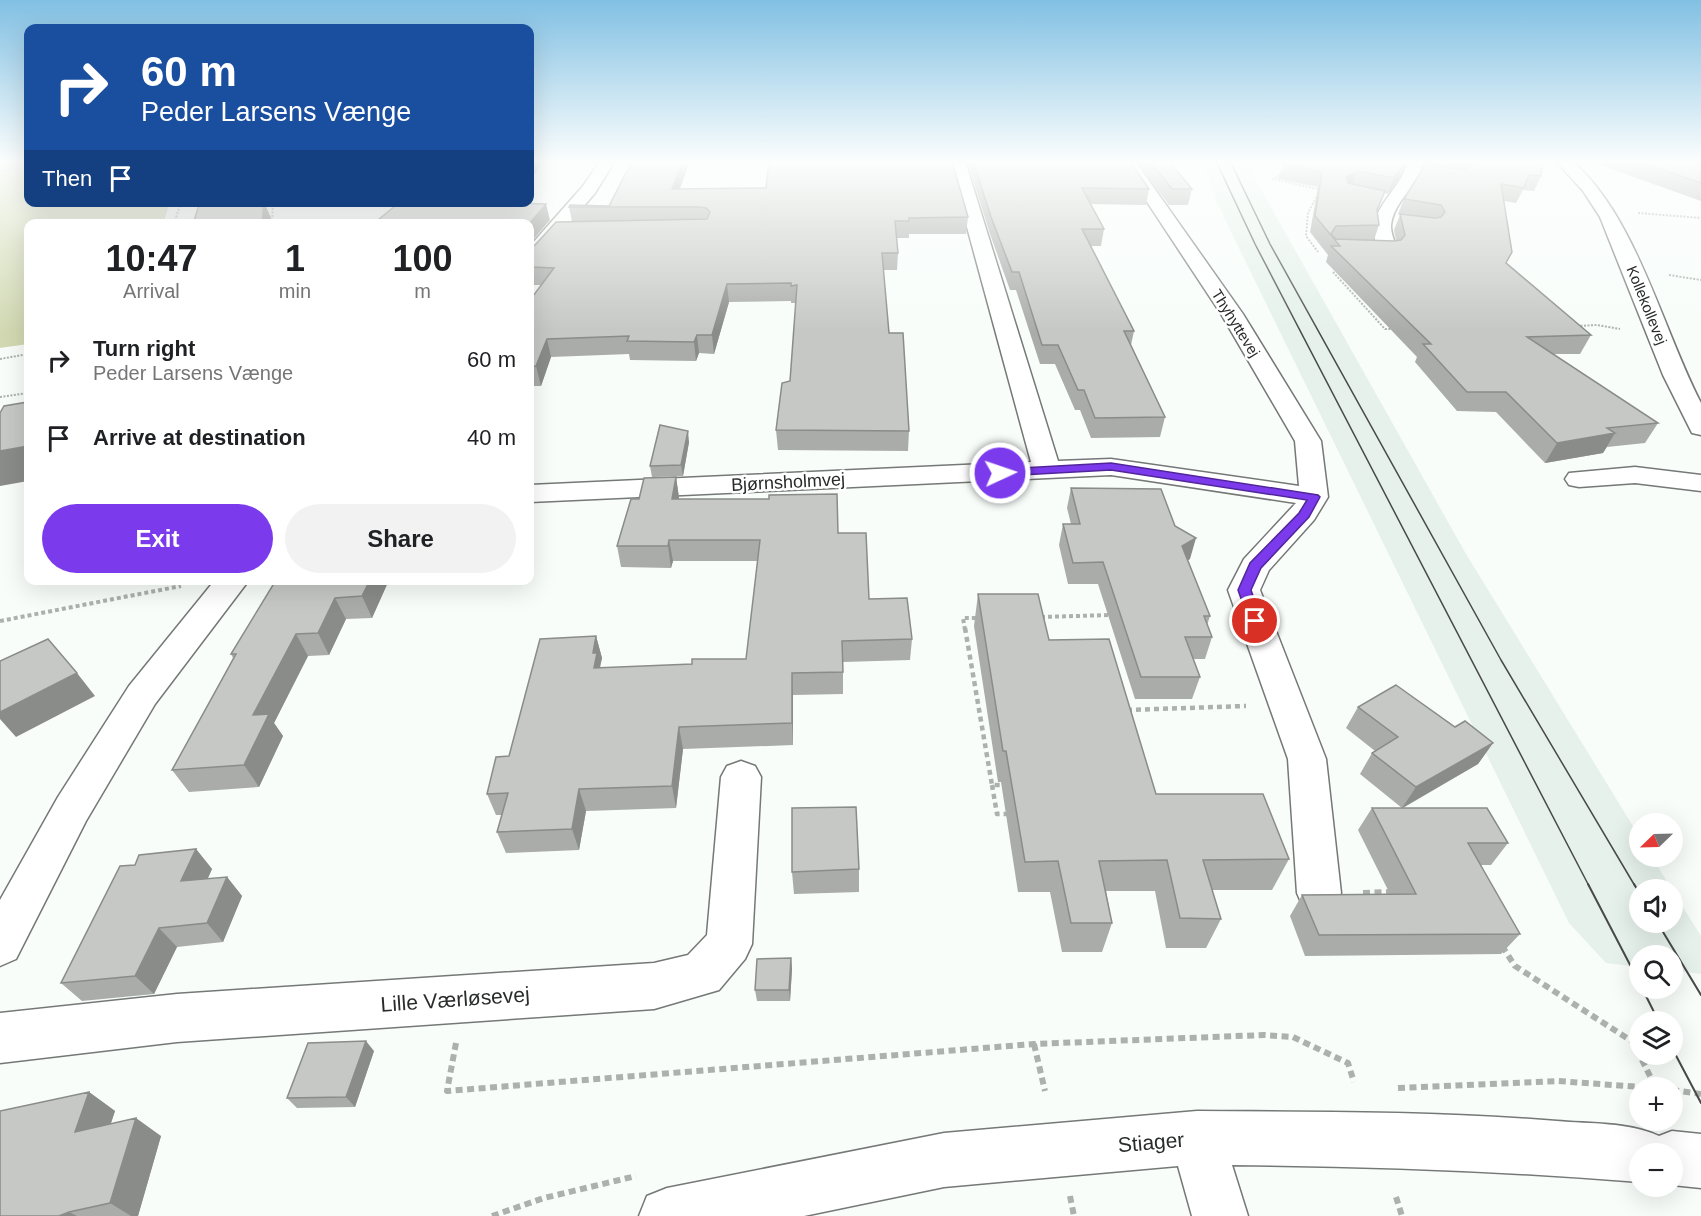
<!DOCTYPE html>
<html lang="en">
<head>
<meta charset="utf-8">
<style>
	body { margin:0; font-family:Arial,sans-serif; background:#f2f2f2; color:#202124; height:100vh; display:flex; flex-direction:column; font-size:22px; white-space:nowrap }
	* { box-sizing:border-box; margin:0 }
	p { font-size:20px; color:#757577 }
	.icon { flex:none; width:33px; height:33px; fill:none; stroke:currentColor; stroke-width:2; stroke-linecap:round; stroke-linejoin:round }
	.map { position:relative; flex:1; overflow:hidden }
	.sheet { position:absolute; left:24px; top:219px; width:510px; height:366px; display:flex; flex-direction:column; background:#fff; border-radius:12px; box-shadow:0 6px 24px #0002 }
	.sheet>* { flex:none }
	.top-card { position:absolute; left:24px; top:24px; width:510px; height:183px; border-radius:12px; box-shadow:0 6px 24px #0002; background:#1a4fa0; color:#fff; overflow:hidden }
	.needle { width:39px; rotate:247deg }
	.buttons { position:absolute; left:1629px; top:813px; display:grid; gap:12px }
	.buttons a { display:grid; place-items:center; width:54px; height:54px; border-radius:50%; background:#fff; box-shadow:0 6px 24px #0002; font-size:30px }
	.pin { position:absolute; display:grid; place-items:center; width:51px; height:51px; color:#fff; margin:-26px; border:3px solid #fff; border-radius:50%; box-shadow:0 2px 6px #0007 }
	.me { position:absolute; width:66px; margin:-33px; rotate:87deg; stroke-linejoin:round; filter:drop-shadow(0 0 4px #0008) }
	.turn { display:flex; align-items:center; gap:21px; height:126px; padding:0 18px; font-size:27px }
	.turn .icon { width:78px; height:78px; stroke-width:2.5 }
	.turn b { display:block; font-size:42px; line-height:51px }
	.then { display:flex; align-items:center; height:57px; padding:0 18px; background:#0003; gap:12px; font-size:22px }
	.eta { display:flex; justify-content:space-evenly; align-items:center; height:102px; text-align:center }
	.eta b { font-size:36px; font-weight:700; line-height:42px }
	.action { display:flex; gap:12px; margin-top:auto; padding:12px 18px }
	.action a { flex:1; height:69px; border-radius:36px; background:#7c3aed; color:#fff; font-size:24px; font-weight:700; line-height:69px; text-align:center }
	.action a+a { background:#f2f2f2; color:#202124 }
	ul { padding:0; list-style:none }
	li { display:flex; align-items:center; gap:18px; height:78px; padding:0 18px }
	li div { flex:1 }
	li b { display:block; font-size:22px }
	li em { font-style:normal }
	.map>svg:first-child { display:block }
	.built { fill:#e5f1ea }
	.green { fill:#d2d9b2 }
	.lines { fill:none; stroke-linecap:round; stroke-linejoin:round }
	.minor-casing { stroke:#747876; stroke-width:3 }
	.path-far3 { stroke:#adb1ae; stroke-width:2; stroke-dasharray:2 1.5; stroke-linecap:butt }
	.path-far2 { stroke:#adb1ae; stroke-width:4; stroke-dasharray:4 3; stroke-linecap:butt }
	.path-far1 { stroke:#adb1ae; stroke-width:4.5; stroke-dasharray:5 4; stroke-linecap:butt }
	.path { stroke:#adb1ae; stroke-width:6; stroke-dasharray:7 4.5; stroke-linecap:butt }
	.minor { fill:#fff; fill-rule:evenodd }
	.tram-far1 { stroke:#484b49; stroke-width:1.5 }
	.tram { stroke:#484b49; stroke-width:2 }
	.wall { fill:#a9aca9 }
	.shaded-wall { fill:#8a8c89 }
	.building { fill:#c5c8c4; stroke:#8a8c89; stroke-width:1.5 }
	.route { fill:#7c3aed; stroke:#51269a; stroke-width:1.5 }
	.labels { text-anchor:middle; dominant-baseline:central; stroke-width:5; stroke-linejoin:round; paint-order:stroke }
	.far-street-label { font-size:15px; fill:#2a2c2b; stroke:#fff }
	.street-label { font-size:18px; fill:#2a2c2b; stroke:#fff }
	.near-street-label { font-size:21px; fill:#2a2c2b; stroke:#fff }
</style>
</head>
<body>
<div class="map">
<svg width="1701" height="1216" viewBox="0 0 1701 1216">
	<rect width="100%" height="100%" fill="#f8fdfa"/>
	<path class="built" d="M 1202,161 L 1245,161 L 1466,554 L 1639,836 L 1640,856 L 1652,857 L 1672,890 L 1640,890 L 1640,922 L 1672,922 L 1672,890 L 1701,936 L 1701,974 L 1673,970 L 1672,956 L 1640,956 L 1639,967 L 1606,963 L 1569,923 L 1236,242 L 1216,200 Z"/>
	<path class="green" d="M 0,161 L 28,161 L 28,202 L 170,203 L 163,223 L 28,224 L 28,344 L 0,348 Z"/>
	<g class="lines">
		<defs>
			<path id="minor" d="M 600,161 L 615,161 L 595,193 L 537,261 L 530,263 L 530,246 L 583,186 Z
				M 949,161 L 965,161 L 1058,461 L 1111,459 L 1299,486 L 1295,441 L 1221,314 L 1120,161 L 1135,161 L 1243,314 L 1321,441 L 1328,497 L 1314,520 L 1269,570 L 1260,590 L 1326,759 L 1341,893 L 1335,907 L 1319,913 L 1303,907 L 1297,893 L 1288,759 L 1228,590 L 1244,559 L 1296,503 L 1111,475 L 530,502 L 530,485 L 1031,462 Z
				M 1408,161 L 1423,161 C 1419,186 1393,201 1391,226 C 1391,234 1395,242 1397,250 L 1394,254 L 1387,256 L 1344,253 L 1341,249 L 1344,245 L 1376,244 C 1366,206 1400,194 1408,161 Z
				M 1556,161 L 1572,161 C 1636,216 1662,328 1701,403 L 1701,435 L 1692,433 L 1663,375 L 1600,217 L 1583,191 Z
				M 1635,467 L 1701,475 L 1701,491 L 1635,483 L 1579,487 L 1569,485 L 1565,479 L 1569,473 Z
				M 215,580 L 249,580 L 155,704 L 86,821 L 16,959 L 0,966 L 0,900 L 58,797 L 129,686 Z
				M 741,761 L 755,766 L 761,777 L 752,944 L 745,959 L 719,990 L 654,1009 L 177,1042 L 0,1063 L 0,1013 L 177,994 L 654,963 L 688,955 L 707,935 L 721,777 L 727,766 Z
				M 1197,1111 C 1317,1112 1437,1111 1557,1121 C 1590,1124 1629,1122 1659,1136 L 1672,1131 L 1701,1134 L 1701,1188 L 1672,1185 L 1672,1154 L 1640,1154 L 1640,1182 C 1504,1171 1369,1166 1232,1165 L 1248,1216 L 1192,1216 L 1178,1166 L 944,1187 L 804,1216 L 639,1216 L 647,1196 L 667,1188 L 944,1133 Z"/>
		</defs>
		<use href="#minor" class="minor-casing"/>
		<path class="path-far3" d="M 0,171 L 28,168
			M 1283,172 L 1273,179 L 1322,190
			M 1318,194 L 1308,213 L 1306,236 L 1318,252
			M 1638,213 L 1701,218
			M 174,224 L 181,202
			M 272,224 L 273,202
			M 1333,272 L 1385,329 L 1394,329
			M 1669,275 L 1701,280
			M 1577,326 L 1597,325 L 1620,329
			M 0,359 L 28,354
			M 0,397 L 28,393"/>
		<path class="path-far2" d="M 1041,617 L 1111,615
			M 0,621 L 181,586
			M 965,630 L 963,618 L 979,618"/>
		<path class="path-far1" d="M 965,628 L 992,785 L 1006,785
			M 1127,710 L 1246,706
			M 992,785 L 997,814 L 1009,814"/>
		<path class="path" d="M 1363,893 L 1392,892
			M 1502,946 L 1515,966 L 1633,1042 L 1656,1088
			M 456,1043 L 447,1091 L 1034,1044 L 1264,1035 L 1293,1037 L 1348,1063 L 1354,1082
			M 1034,1044 L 1045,1091
			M 1398,1088 L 1558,1081 L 1654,1088
			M 1672,1090 L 1701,1094
			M 1070,1196 L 1074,1216
			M 1396,1197 L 1402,1216
			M 492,1216 L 544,1198 L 636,1176"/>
		<use href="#minor" class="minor"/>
		<path class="tram-far1" d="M 1216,161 L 1255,244 L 1589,886
			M 1230,161 L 1270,244 L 1501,660 L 1635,886"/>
		<path class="tram" d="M 1588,884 L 1640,984
			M 1634,884 L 1640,894
			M 1657,922 L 1701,995
			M 1642,988 L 1659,1022
			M 1672,1048 L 1701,1103"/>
	</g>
	<path class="wall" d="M 632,161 L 690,161 L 679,189 L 968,217 L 966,234 L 909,234 L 909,238 L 896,238 L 898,253 L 897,270 L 883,270 L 889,333 L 909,431 L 908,451 L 778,450 L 776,430 L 790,381 L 796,303 L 791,303 L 791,301 L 729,302 L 714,354 L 699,353 L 696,361 L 630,360 L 629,354 L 551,357 L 541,386 L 533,386 L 530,393 L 530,300 L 541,285 L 530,285 L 530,247 L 535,245 L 572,221 L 569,207 L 609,206 Z
		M 967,161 L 1130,161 L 1149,189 L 1146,205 L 1090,204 L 1104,229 L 1101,246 L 1091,246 L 1134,331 L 1131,345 L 1165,417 L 1160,437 L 1091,438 L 1080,410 L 1075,410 L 1055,364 L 1040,364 L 1016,290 L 1010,290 L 990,234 Z
		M 1136,161 L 1169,161 L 1192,189 L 1188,205 L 1169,205 Z
		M 1287,161 L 1407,161 L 1400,177 L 1388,194 L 1384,193 L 1377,211 L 1379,225 L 1374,240 L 1394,241 L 1396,241 L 1394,230 L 1400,215 L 1398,214 L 1404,199 L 1424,166 L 1423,161 L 1543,161 L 1541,176 L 1534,191 L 1523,190 L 1516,203 L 1504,201 L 1507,263 L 1591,335 L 1580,354 L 1554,354 L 1658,423 L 1645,443 L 1607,447 L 1603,453 L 1545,463 L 1496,412 L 1457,411 L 1415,362 L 1417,357 L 1326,262 L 1328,255 L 1310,232 L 1318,187 L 1278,179 L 1283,164 Z
		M 1589,161 L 1701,161 L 1701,201 Z
		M 689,442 L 683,476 L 652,477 L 650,466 Z
		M 676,477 L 679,499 L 838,533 L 869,599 L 912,639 L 910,660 L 843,662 L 843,694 L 793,695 L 793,745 L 683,749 L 676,808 L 586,811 L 579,850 L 506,853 L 497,832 L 502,815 L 496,815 L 487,794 L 509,756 L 596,636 L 602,658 L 600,668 L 692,664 L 746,659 L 758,561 L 673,561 L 671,568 L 621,567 L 617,546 L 639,499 Z
		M 1071,488 L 1175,526 L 1190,559 L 1187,560 L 1210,616 L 1207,625 L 1212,637 L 1205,659 L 1193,659 L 1200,677 L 1192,699 L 1135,699 L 1098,584 L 1068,584 L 1059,545 L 1063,524 L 1071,524 L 1067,508 Z
		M 276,580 L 389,580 L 372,618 L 346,619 L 329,655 L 308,656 L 274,723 L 283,736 L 259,787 L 189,792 L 172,770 L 233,658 L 231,654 Z
		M 978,594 L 1049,640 L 1156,794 L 1289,859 L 1272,890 L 1212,890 L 1221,919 L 1206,948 L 1166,948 L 1155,891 L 1106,891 L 1112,923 L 1102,952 L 1062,952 L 1050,892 L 1018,892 L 1001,782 L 998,782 L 974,626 Z
		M 1358,707 L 1455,727 L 1493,743 L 1478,764 L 1403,808 L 1508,843 L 1491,865 L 1480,865 L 1520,934 L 1501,954 L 1305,956 L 1290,916 L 1302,895 L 1390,894 L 1358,830 L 1372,808 L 1402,808 L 1360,774 L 1372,753 L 1375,751 L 1346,728 Z
		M 196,849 L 212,869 L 207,879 L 227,877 L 242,896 L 223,942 L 177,947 L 154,994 L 82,1001 L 61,983 L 135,865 Z
		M 859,869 L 859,892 L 794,894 L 792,872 Z
		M 791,958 L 792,969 L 790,1001 L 757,1001 L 755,990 Z
		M 374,1051 L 355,1107 L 297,1108 L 287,1098 Z
		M 89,1092 L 115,1111 L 111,1123 L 161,1136 L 138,1216 L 0,1216 Z"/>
	<path class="shaded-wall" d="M 530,161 L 545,161 L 530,180 Z
		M 683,161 L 690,161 L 674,205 L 672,189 Z
		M 1406,161 L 1407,161 L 1400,177 L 1388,194 L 1394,178 Z
		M 1651,161 L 1690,161 L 1649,164 Z
		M 1357,171 L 1351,186 L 1341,192 L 1346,177 Z
		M 236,202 L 245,202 L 243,222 L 236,205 Z
		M 264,202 L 271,218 L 270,224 L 262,224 Z
		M 546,204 L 550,220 L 530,243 L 530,224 L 529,224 Z
		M 727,284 L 729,302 L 714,354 L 712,335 Z
		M 697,335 L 699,353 L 696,361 L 694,342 Z
		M 547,339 L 551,357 L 541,386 L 536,366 Z
		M 530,373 L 533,386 L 530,393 Z
		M 688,431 L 689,442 L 683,476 L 681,465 Z
		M 1615,433 L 1603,453 L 1545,463 L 1557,443 Z
		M 28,446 L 28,481 L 0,486 L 0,451 Z
		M 676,477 L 679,497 L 675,520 L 672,499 Z
		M 1196,538 L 1190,559 L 1175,568 L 1182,546 Z
		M 669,540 L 673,561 L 671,568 L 668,546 Z
		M 370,580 L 389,580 L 372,618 L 362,596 Z
		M 335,598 L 346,619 L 329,655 L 318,633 Z
		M 296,634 L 308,656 L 274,723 L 283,736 L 259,787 L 244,765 L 253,715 Z
		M 596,636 L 602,658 L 600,666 L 602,675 L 594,668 L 593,653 Z
		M 77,673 L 95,696 L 16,737 L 0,719 L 0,712 Z
		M 792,673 L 793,695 L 793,745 L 792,723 Z
		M 679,727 L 683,749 L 676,808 L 672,786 Z
		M 1493,743 L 1478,764 L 1402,808 L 1416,787 Z
		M 579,789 L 586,811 L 579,850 L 572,829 Z
		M 196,849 L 212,869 L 198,901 L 181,881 Z
		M 227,877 L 242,896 L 223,942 L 207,923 Z
		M 159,928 L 177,947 L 154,994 L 135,976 Z
		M 791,958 L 792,969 L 790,1001 L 789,990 Z
		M 366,1041 L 374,1051 L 355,1107 L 346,1097 Z
		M 89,1092 L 115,1111 L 102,1150 L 75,1132 Z
		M 136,1118 L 161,1136 L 138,1216 L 131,1216 L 110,1203 Z
		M 69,1212 L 77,1216 L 59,1216 Z"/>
	<path class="building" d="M 632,161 L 683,161 L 672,189 L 766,188 L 769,161 L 952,161 L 968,217 L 909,218 L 909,221 L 895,221 L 898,253 L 882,253 L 889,333 L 903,333 L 909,431 L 776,430 L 782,383 L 790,381 L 797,285 L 791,286 L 791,283 L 727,284 L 712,335 L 697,335 L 694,342 L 627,341 L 629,336 L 547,339 L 536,366 L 530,367 L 530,300 L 554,268 L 530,267 L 530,247 L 535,245 L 556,222 L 707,219 L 710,212 L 706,208 L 700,207 L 569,207 L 570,205 L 609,206 Z
		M 973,161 L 1130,161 L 1149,189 L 1082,188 L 1104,229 L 1082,229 L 1134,331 L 1124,331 L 1165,417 L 1095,418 L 1084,390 L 1078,390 L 1058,345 L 1042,345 L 1019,272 L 1012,272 L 991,217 Z
		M 1150,161 L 1169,161 L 1192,189 L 1172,189 Z
		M 1287,161 L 1406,161 L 1394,178 L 1357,171 L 1346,177 L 1348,183 L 1385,191 L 1377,210 L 1379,225 L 1336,226 L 1331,234 L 1336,239 L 1394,241 L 1401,240 L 1405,235 L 1400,214 L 1435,218 L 1441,217 L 1445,212 L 1441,205 L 1404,199 L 1425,165 L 1466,170 L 1476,162 L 1473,161 L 1543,161 L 1541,176 L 1529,175 L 1524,188 L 1501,184 L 1512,252 L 1506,263 L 1591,335 L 1527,337 L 1658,423 L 1607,428 L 1615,433 L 1557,443 L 1506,392 L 1467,392 L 1423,344 L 1431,344 L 1331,246 L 1340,246 L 1315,216 L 1322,172 L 1283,164 Z
		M 1637,161 L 1658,161 L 1663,163 L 1686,161 L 1701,161 L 1701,183 Z
		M 200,202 L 236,202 L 236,205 L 264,202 L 262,224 L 193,224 Z
		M 400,202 L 511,202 L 510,203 L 546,204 L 529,224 L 373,224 Z
		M 28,402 L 28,446 L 0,451 L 0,413 L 4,406 Z
		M 660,425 L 688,431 L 681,465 L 650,466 Z
		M 676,477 L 672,499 L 769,499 L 769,495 L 837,494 L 838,533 L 866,533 L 869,599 L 907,598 L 912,639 L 842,641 L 843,672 L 792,673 L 792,723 L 679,727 L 672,786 L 579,789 L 572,829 L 497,832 L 508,793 L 487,794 L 496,757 L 509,756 L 540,639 L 596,636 L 593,653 L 597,653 L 594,668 L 692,664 L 692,659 L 746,659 L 760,540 L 669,540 L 668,546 L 617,546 L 631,499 L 639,499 L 644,478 Z
		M 1071,488 L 1161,489 L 1175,526 L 1196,538 L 1182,546 L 1210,616 L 1204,616 L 1212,637 L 1185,637 L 1200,677 L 1141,677 L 1103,562 L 1073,563 L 1063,524 L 1080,524 Z
		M 276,580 L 370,580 L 362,596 L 335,598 L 318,633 L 296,634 L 253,715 L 269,714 L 244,765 L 172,770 L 236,654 L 231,654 Z
		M 978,594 L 1038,594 L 1049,640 L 1109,639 L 1156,794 L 1263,794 L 1289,859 L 1203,860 L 1221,919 L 1180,918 L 1167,860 L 1099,861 L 1112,923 L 1071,923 L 1058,861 L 1025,862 L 1006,751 L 1003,751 Z
		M 48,639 L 77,673 L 0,712 L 0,661 Z
		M 1396,685 L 1455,727 L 1465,721 L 1493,743 L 1416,787 L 1372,753 L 1398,737 L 1358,707 Z
		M 856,807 L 859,869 L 792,872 L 792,808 Z
		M 1372,808 L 1487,808 L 1508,843 L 1468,843 L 1520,934 L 1319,935 L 1302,895 L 1416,894 Z
		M 196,849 L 181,881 L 227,877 L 207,923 L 159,928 L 135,976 L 61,983 L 120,866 L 135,865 L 139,855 Z
		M 791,958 L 789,990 L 755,990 L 757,959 Z
		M 366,1041 L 346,1097 L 287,1098 L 308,1043 Z
		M 89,1092 L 75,1132 L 136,1118 L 110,1203 L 69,1212 L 59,1216 L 0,1216 L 0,1111 Z"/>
	<linearGradient id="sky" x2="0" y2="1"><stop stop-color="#81c0e3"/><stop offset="0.49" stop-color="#fcfefd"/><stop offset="1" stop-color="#fcfefd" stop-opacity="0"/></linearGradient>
	<rect width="1701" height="331" fill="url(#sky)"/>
	<path class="route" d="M 1111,463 L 1318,495 L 1320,497 L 1309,517 L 1261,568 L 1251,590 L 1262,621 L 1260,624 L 1250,624 L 1238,590 L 1250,563 L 1299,513 L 1307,500 L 1111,470 L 1000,476 L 994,473 L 1000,469 Z"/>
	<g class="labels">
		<g class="far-street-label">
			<text transform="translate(1647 305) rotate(68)">Kollekollevej</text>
			<text transform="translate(1236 323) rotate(58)">Thyhyttevej</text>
		</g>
		<g class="street-label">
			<text transform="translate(788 482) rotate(-3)">Bjørnsholmvej</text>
		</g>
		<g class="near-street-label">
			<text transform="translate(455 999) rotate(-4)">Lille Værløsevej</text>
			<text transform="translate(1151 1142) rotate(-5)">Stiager</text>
		</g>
	</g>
</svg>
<div class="buttons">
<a><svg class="needle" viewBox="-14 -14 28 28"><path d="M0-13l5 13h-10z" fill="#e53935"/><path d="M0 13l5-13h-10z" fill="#757577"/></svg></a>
<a><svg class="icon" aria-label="sound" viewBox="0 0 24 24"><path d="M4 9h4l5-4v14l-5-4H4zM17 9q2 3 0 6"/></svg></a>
<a><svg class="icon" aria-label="search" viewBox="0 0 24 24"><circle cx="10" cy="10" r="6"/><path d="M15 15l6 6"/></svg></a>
<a><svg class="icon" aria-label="layers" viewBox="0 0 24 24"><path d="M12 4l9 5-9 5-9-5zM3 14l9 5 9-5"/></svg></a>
<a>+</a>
<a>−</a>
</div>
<div class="pin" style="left:1255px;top:621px;background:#d93025"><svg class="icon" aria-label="arrive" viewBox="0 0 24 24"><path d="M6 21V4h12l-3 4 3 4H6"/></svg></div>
<svg class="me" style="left:1000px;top:473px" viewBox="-20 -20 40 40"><circle r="17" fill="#7c3aed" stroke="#fff" stroke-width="3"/><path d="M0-11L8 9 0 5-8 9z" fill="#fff"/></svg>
<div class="top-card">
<div class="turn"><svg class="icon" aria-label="right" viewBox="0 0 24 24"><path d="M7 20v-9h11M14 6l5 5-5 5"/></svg><div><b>60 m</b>Peder Larsens Vænge</div></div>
<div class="then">Then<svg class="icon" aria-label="arrive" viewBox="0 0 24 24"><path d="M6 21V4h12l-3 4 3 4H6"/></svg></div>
</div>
<section class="sheet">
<div class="eta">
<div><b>10:47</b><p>Arrival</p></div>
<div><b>1</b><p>min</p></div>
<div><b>100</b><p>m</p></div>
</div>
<ul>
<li><svg class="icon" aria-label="right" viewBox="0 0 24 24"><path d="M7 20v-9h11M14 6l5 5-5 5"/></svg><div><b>Turn right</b><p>Peder Larsens Vænge</p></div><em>60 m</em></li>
<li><svg class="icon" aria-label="arrive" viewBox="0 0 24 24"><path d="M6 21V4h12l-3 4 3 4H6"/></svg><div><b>Arrive at destination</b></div><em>40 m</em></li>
</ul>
<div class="action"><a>Exit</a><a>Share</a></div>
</section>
</div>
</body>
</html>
